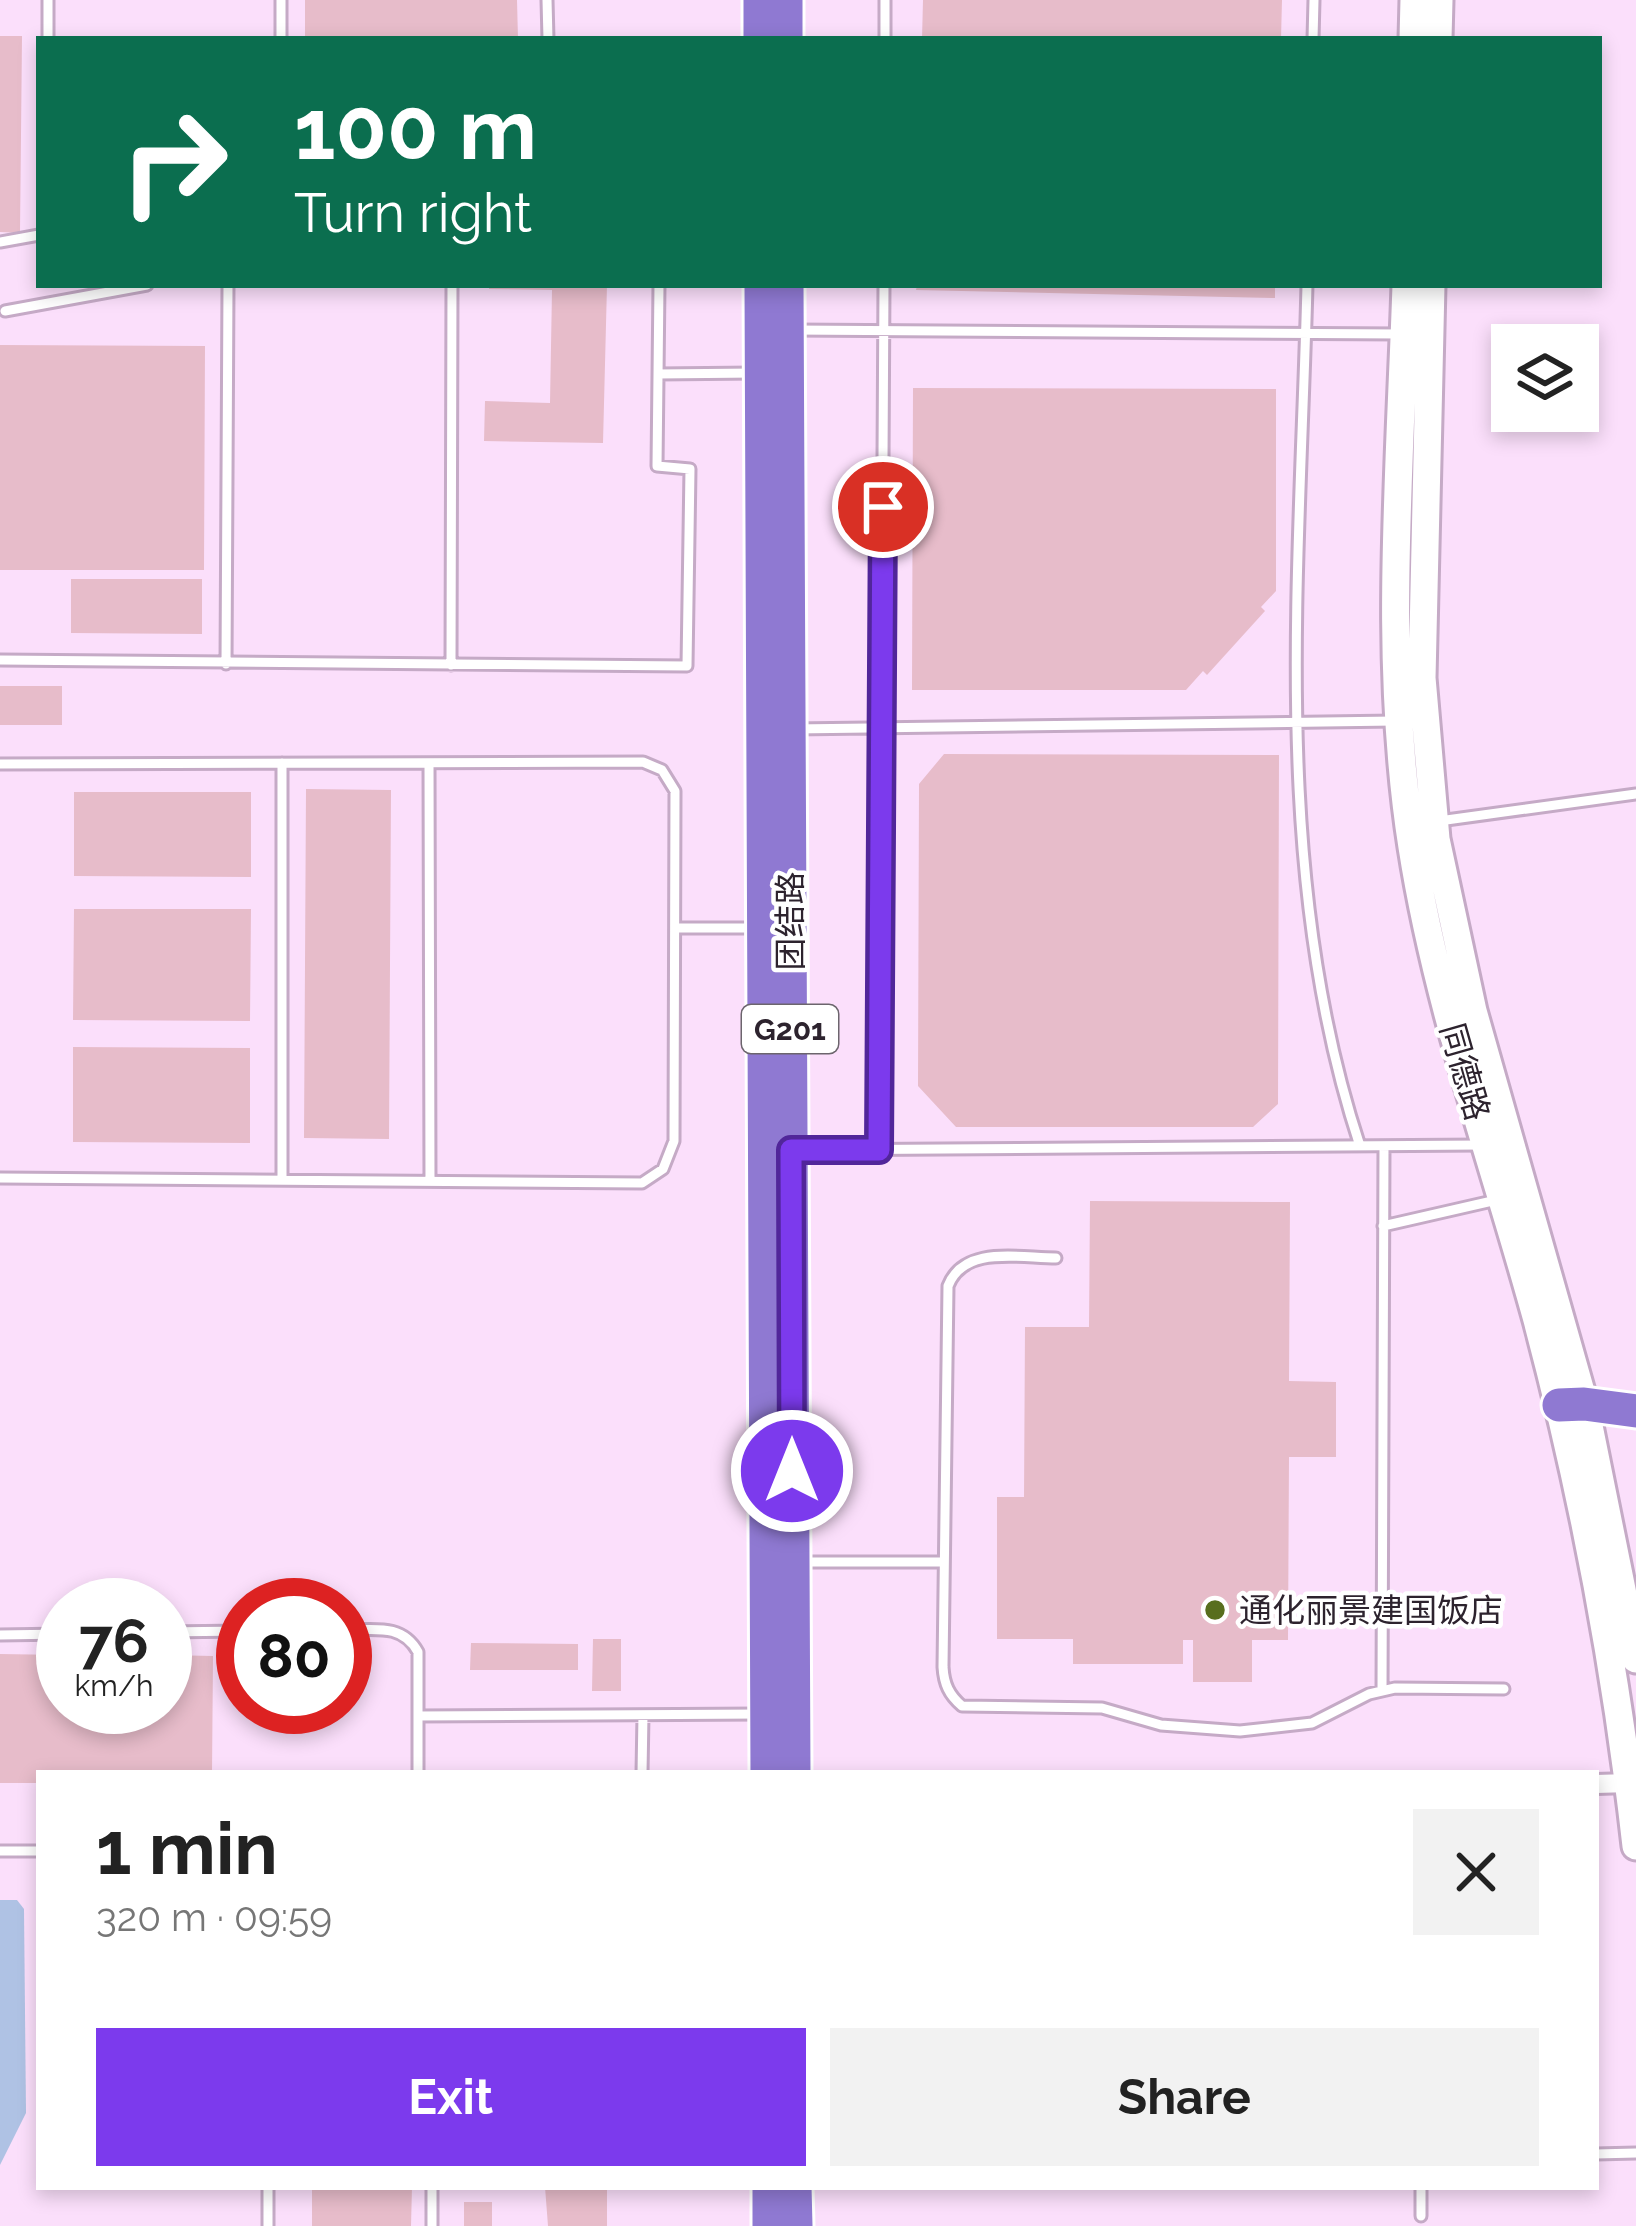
<!DOCTYPE html>
<html lang="en">
<head>
<meta charset="utf-8">
<style>
	body { margin:0; font-family:Raleway,"Noto Sans SC",sans-serif; background:#f2f2f2; color:#222; height:100vh; display:flex; flex-direction:column; font-size:45px; white-space:nowrap }
	* { box-sizing:border-box; margin:0 }
	p { font-size:39px; color:#767676 }
	.icon { flex:none; width:66px; height:66px; fill:none; stroke:currentColor; stroke-width:2; stroke-linecap:round; stroke-linejoin:round }
	.map { position:relative; flex:1; overflow:hidden }
	.details { position:absolute; left:36px; top:1770px; width:1563px; height:420px; display:flex; flex-direction:column; background:#fff; border-radius:0px; box-shadow:0 6px 18px #0003 }
	.details>* { flex:none }
	.guide { position:absolute; left:36px; top:36px; width:1566px; height:252px; border-radius:0px; box-shadow:0 6px 18px #0003; background:#0b6e4f; color:#fff; overflow:hidden }
	.tools { position:absolute; left:1491px; top:324px; display:grid; gap:24px }
	.tools a { display:grid; place-items:center; width:108px; height:108px; border-radius:0px; background:#fff; box-shadow:0 6px 18px #0003; font-size:60px }
	.speed { position:absolute; left:36px; top:1578px; display:flex; gap:24px; font-size:60px; font-weight:700; text-align:center }
	.speed>* { display:grid; place-content:center; width:156px; height:156px; border-radius:50%; background:#fff; box-shadow:0 6px 18px #0003; line-height:1 }
	.speed small { font-size:30px; font-weight:400 }
	.speed .limit { border:18px solid #d22; background:#fff; color:#111 }
	.pin { position:absolute; display:grid; place-items:center; width:102px; height:102px; color:#fff; margin:-51px; border:6px solid #fff; border-radius:50%; box-shadow:0 3px 12px #0007 }
	.me { position:absolute; width:132px; margin:-66px; rotate:0deg; stroke-linejoin:round; filter:drop-shadow(0 0 9px #0008) }
	.turn { display:flex; align-items:center; gap:42px; height:252px; padding:0 60px; font-size:54px }
	.turn .icon { width:156px; height:156px; stroke-width:2.5 }
	.turn b { display:block; font-size:84px; line-height:102px }
	.round { display:grid; place-items:center; flex:none; width:126px; height:126px; border-radius:0px; background:#f2f2f2 }
	.summary { display:flex; align-items:center; justify-content:space-between; height:204px; padding:0 60px }
	h1 { font-size:72px; font-weight:700; line-height:90px }
	.primary-button { display:flex; gap:24px; margin-top:auto; padding:24px 60px }
	.primary-button a { flex:1; height:138px; border-radius:0px; background:#7c3aed; color:#fff; font-size:48px; font-weight:700; line-height:138px; text-align:center }
	.primary-button a+a { background:#f2f2f2; color:#222 }
	.map>svg:first-child { display:block }
	.water { fill:#afc2e4 }
	.building { fill:#e7bcca }
	.lines { fill:none; stroke-linecap:round; stroke-linejoin:round }
	.lane-casing { stroke:#c5aac6; stroke-width:15 }
	.street-casing { stroke:#c5aac6; stroke-width:24 }
	.secondary-casing { stroke:#c5aac6; stroke-width:33 }
	.highway-casing { stroke:#fff; stroke-width:39 }
	.lane { stroke:#fff; stroke-width:9 }
	.street { stroke:#fff; stroke-width:18 }
	.secondary { stroke:#fff; stroke-width:27 }
	.highway { stroke:#8f79d2; stroke-width:33 }
	.route-casing { stroke:#51269a; stroke-width:30 }
	.route { stroke:#7c3aed; stroke-width:21 }
	.poi-dot { fill:#586e1e; stroke:#fff; stroke-width:4.5 }
	.labels { text-anchor:middle; dominant-baseline:central; stroke-width:9; stroke-linejoin:round; paint-order:stroke }
	.shield { fill:#fff; stroke:#6c656d; stroke-width:3 }
	.shield-label { font-size:30px; font-weight:bold; fill:#2d232e }
	.street-label { font-size:33px; fill:#2d232e; stroke:#fff }
	.poi-label { font-size:33px; fill:#2d232e; stroke:#fff; text-anchor:start }
</style>
</head>
<body>
<div class="map">
<svg width="1636" height="2226" viewBox="0 0 1636 2226">
	<rect width="100%" height="100%" fill="#fbdffb"/>
	<path class="water" d="M 0,1900 L 17,1900 L 24,1909 L 26,2113 L 0,2165 Z"/>
	<path class="building" d="M 305,0 L 517,0 L 518,39 L 305,39 Z
		M 923,0 L 1282,0 L 1281,39 L 922,39 Z
		M 0,36 L 22,36 L 20,233 L 0,232 Z
		M 489,285 L 607,285 L 603,443 L 484,441 L 485,401 L 550,403 L 552,290 L 489,289 Z
		M 917,285 L 1275,285 L 1275,298 L 916,290 Z
		M 0,345 L 205,346 L 204,570 L 0,570 Z
		M 913,388 L 1276,389 L 1276,591 L 1261,607 L 1265,611 L 1207,675 L 1203,671 L 1186,690 L 912,690 Z
		M 71,579 L 202,579 L 202,634 L 71,633 Z
		M 0,686 L 62,686 L 62,725 L 0,725 Z
		M 944,754 L 1279,755 L 1278,1104 L 1253,1127 L 956,1127 L 918,1086 L 919,784 Z
		M 306,789 L 391,790 L 389,1139 L 304,1138 Z
		M 74,792 L 251,792 L 251,877 L 74,876 Z
		M 74,909 L 251,909 L 250,1021 L 73,1020 Z
		M 73,1047 L 250,1048 L 250,1143 L 73,1142 Z
		M 1090,1201 L 1290,1202 L 1289,1381 L 1336,1382 L 1336,1457 L 1289,1457 L 1288,1640 L 1252,1640 L 1252,1682 L 1193,1682 L 1193,1640 L 1183,1640 L 1183,1664 L 1073,1664 L 1073,1639 L 997,1639 L 997,1497 L 1024,1497 L 1025,1327 L 1089,1327 Z
		M 593,1639 L 621,1639 L 621,1691 L 592,1691 Z
		M 471,1643 L 578,1644 L 578,1670 L 470,1670 Z
		M 0,1654 L 63,1655 L 63,1707 L 165,1707 L 165,1655 L 213,1656 L 212,1773 L 39,1773 L 39,1783 L 0,1783 Z
		M 312,2187 L 412,2187 L 411,2226 L 312,2226 Z
		M 545,2187 L 607,2187 L 607,2226 L 548,2226 Z
		M 464,2202 L 492,2202 L 492,2226 L 464,2226 Z"/>
	<g class="lines">
		<defs>
			<path id="lane" d="M 48,0 L 48,39
				M 281,0 L 281,39
				M 547,0 L 548,39
				M 885,39 L 885,0
				M 1313,39 L 1314,0
				M 0,242 L 39,235
				M 1307,285 C 1300,570 1269,871 1360,1146
				M 5,311 L 147,285
				M 792,330 L 1400,334
				M 658,374 L 755,373
				M 0,660 L 687,666 L 690,469 L 657,466 L 659,285
				M 226,664 L 228,285
				M 451,665 L 452,285
				M 794,729 L 1395,721
				M 282,763 L 282,1180
				M 429,763 L 430,1181
				M 0,764 L 643,762 L 662,770 L 675,791 L 674,1141 L 663,1169 L 642,1183 L 0,1178
				M 1439,821 L 1636,794
				M 677,928 L 755,928
				M 796,1150 L 1482,1145
				M 879,1150 L 884,285
				M 1383,1226 L 1501,1199
				M 1056,1258 C 1019,1258 964,1245 948,1286 L 943,1667 C 944,1684 949,1695 962,1706 L 1102,1708 L 1161,1725 L 1240,1731 L 1312,1723 L 1369,1694 L 1395,1688 L 1504,1689
				M 800,1562 L 944,1562
				M 345,1630 C 374,1630 402,1623 418,1652 L 418,1773
				M 165,1632 L 243,1631
				M 0,1635 L 63,1634
				M 1382,1690 L 1384,1146
				M 418,1716 L 761,1714
				M 642,1773 L 643,1715
				M 0,1851 L 39,1851
				M 1596,2154 L 1636,2153
				M 268,2187 L 268,2226
				M 1421,2187 L 1421,2216
				M 432,2226 L 432,2187"/>
			<path id="street" d="M 1596,1784 L 1629,1783"/>
			<path id="secondary" d="M 1413,39 L 1414,0
				M 1438,39 L 1439,0
				M 1406,285 C 1400,471 1383,662 1412,847 C 1437,1008 1494,1163 1537,1320 C 1583,1493 1616,1668 1636,1846
				M 1431,285 L 1422,678 L 1436,839 L 1473,1011 L 1585,1406 L 1636,1659"/>
			<path id="highway" d="M 760,0 L 760,39
				M 786,0 L 786,39
				M 761,285 L 767,1773
				M 787,285 L 794,1773
				M 1559,1405 L 1584,1404 L 1636,1411
				M 769,2187 L 769,2226
				M 795,2187 L 796,2226"/>
		</defs>
		<use href="#lane" class="lane-casing"/>
		<use href="#street" class="street-casing"/>
		<use href="#secondary" class="secondary-casing"/>
		<use href="#highway" class="highway-casing"/>
		<use href="#lane" class="lane"/>
		<use href="#street" class="street"/>
		<use href="#secondary" class="secondary"/>
		<use href="#highway" class="highway"/>
	</g>
	<g class="lines">
		<defs>
			<path id="route" d="M 792,1471 L 791,1150 L 879,1150 L 883,507"/>
		</defs>
		<use href="#route" class="route-casing"/>
		<use href="#route" class="route"/>
	</g>
	<circle class="poi-dot" cx="1215" cy="1610" r="12"/>
	<g class="labels">
		<rect class="shield" x="742" y="1005" width="96" height="48" rx="9"/>
		<g class="shield-label">
			<text x="790" y="1029">G201</text>
		</g>
		<g class="street-label">
			<text transform="translate(790 921) rotate(-90)">团结路</text>
			<text transform="translate(1465 1072) rotate(74)">同德路</text>
		</g>
		<g class="poi-label">
			<text x="1239" y="1610">通化丽景建国饭店</text>
		</g>
	</g>
</svg>
<div class="tools">
<a><svg class="icon" aria-label="layers" viewBox="0 0 24 24"><path d="M12 4l9 5-9 5-9-5zM3 14l9 5 9-5"/></svg></a>
</div>
<div class="speed"><div>76<small>km/h</small></div><div class="limit">80</div></div>
<div class="pin" style="left:883px;top:507px;background:#d93025"><svg class="icon" aria-label="arrive" viewBox="0 0 24 24"><path d="M6 21V4h12l-3 4 3 4H6"/></svg></div>
<svg class="me" style="left:792px;top:1471px" viewBox="-20 -20 40 40"><circle r="17" fill="#7c3aed" stroke="#fff" stroke-width="3"/><path d="M0-11L8 9 0 5-8 9z" fill="#fff"/></svg>
<div class="guide">
<div class="turn"><svg class="icon" aria-label="right" viewBox="0 0 24 24"><path d="M7 20v-9h11M14 6l5 5-5 5"/></svg><div><b>100 m</b>Turn right</div></div>
</div>
<section class="details">
<div class="summary"><div><h1>1 min</h1><p>320 m · 09:59</p></div><a class="round"><svg class="icon" aria-label="close" viewBox="0 0 24 24"><path d="M6 6l12 12M18 6L6 18"/></svg></a></div>
<div class="primary-button"><a>Exit</a><a>Share</a></div>
</section>
</div>
</body>
</html>
